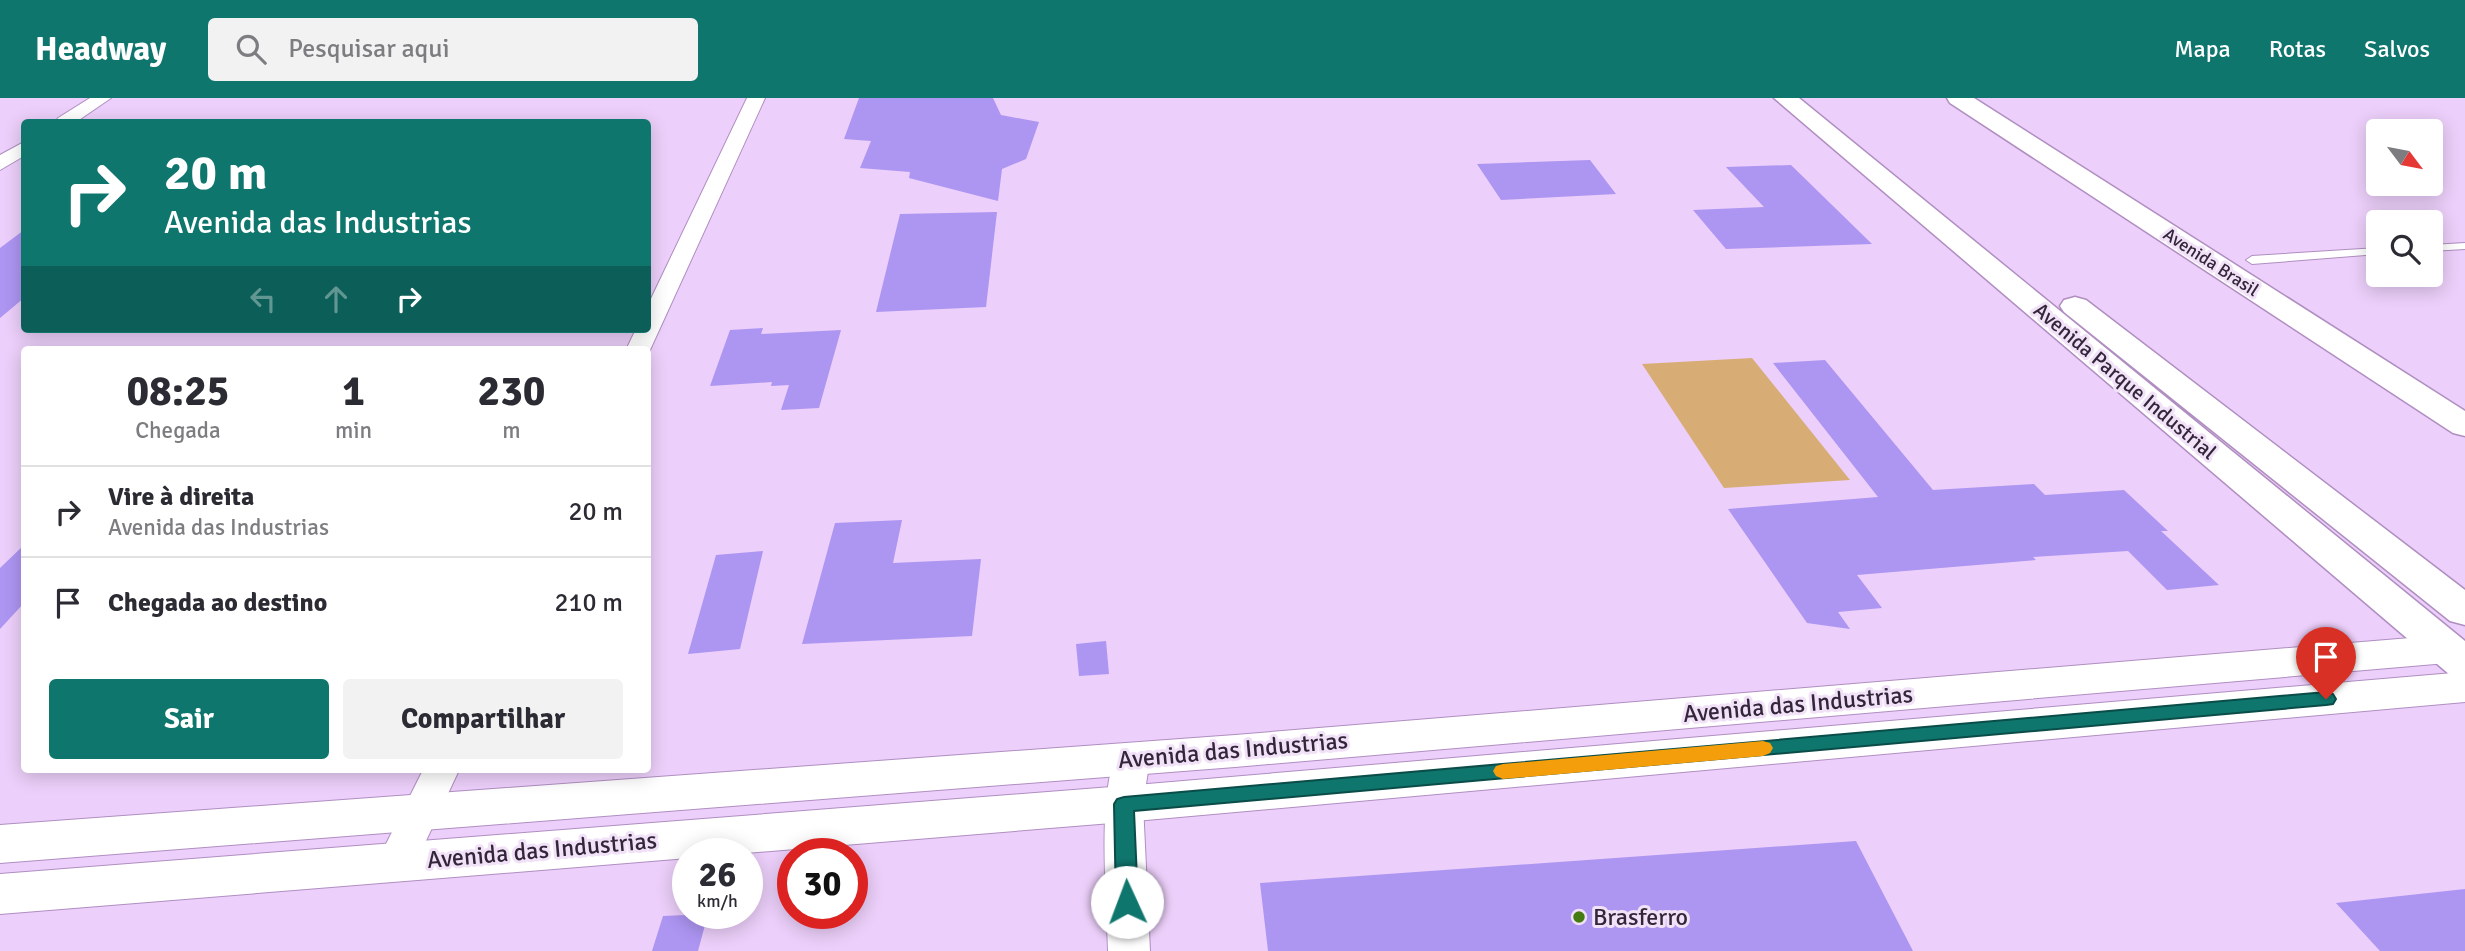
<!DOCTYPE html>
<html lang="pt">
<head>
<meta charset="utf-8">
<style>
	body { margin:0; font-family:Signika,sans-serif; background:#f2f2f3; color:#2b2b33; height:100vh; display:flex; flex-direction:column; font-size:26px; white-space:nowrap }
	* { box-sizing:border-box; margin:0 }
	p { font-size:23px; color:#7c7c81 }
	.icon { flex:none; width:38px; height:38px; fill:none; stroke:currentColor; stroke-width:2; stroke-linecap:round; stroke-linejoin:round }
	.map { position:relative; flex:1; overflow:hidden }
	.side { position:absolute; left:21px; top:248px; width:630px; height:427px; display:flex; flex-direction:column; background:#fff; border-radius:7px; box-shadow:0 4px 18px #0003 }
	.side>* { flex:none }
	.banner { position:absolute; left:21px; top:21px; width:630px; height:214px; border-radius:7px; box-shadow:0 4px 18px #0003; background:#0f766e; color:#fff; overflow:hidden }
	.needle { width:46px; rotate:122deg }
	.buttons { position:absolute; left:2366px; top:21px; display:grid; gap:14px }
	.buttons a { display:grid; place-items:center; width:77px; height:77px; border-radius:7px; background:#fff; box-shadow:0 4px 18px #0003; font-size:35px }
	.speed { position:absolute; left:672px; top:740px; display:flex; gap:14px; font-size:35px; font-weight:700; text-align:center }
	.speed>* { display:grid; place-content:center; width:91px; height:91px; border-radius:50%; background:#fff; box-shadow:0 4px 18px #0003; line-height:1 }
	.speed small { font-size:18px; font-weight:400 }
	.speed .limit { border:10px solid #d22; background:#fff; color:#111 }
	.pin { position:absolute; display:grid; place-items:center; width:60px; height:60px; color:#fff; margin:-72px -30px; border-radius:50% 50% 50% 0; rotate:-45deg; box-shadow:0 0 7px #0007 }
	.pin .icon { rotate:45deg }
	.me { position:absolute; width:77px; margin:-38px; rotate:358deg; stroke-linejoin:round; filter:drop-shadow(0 0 5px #0008) }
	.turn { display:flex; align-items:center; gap:24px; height:147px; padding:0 28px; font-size:32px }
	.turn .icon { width:91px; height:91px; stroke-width:2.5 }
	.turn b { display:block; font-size:49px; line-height:60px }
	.lanes { display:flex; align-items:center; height:66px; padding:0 28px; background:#0003; justify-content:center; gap:35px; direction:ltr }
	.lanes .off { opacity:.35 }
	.eta { display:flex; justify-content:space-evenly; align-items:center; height:119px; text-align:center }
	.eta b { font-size:42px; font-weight:700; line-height:49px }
	.cta { display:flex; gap:14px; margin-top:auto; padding:14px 28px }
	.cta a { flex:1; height:80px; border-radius:7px; background:#0f766e; color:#fff; font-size:28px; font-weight:700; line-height:80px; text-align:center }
	.cta a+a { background:#f2f2f3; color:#2b2b33 }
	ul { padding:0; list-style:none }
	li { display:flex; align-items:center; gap:21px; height:91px; padding:0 28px; border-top:2px solid #e1e1e2 }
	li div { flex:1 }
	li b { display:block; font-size:26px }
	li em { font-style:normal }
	header { display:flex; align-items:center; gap:42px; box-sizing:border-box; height:98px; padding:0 35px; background:#0f766e; color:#fff }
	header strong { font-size:33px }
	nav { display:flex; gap:38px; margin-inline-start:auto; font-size:24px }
	.search { width:490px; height:63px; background:#f2f2f3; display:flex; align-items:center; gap:18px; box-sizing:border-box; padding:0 24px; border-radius:7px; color:#7c7c81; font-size:26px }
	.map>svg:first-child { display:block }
	.green { fill:#d7ad75 }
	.building { fill:#ad95f2 }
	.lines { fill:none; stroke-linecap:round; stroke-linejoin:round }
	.service-casing { stroke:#b08ec1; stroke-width:2 }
	.minor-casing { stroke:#b08ec1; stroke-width:2 }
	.tertiary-casing { stroke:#b08ec1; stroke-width:2 }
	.secondary-casing { stroke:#b08ec1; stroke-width:3 }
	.trunk-casing { stroke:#b08ec1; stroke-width:3 }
	.service { fill:#fff; fill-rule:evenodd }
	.minor { fill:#fff; fill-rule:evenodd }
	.tertiary { fill:#fff; fill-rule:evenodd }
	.secondary { fill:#fff; fill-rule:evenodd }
	.trunk { fill:#fff; fill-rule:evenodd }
	.route { fill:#0f766e; stroke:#0a4d48; stroke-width:2 }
	.slow { fill:#f59e0b }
	.poi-dot { fill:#457c12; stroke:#f1e2f8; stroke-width:2.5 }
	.labels { text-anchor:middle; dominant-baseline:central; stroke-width:6; stroke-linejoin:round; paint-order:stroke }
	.far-street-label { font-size:18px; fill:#34263a; stroke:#f1e2f8 }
	.street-label { font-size:21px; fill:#34263a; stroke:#f1e2f8 }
	.near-street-label { font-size:24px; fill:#34263a; stroke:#f1e2f8 }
	.near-poi-label { font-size:24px; fill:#34263a; stroke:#f1e2f8; text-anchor:start }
</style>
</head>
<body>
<header>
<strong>Headway</strong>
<div class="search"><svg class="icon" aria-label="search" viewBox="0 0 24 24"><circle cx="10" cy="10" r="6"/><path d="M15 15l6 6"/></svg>Pesquisar aqui</div>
<nav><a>Mapa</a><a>Rotas</a><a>Salvos</a></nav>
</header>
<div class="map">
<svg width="2465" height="853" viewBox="0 0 2465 853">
	<rect width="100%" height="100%" fill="#eccffa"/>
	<path class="green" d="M 1752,260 L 1850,382 L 1724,390 L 1642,266 Z"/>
	<path class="building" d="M 859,0 L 993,0 L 1001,17 L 1039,24 L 1026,61 L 1002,71 L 998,103 L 909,80 L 910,74 L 860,70 L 871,43 L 844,41 Z
		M 1590,62 L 1616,96 L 1501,102 L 1477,66 Z
		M 1791,67 L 1872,146 L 1726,151 L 1693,112 L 1764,109 L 1726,69 Z
		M 997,114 L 986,209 L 876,214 L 900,116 Z
		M 24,132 L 24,200 L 0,220 L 0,150 Z
		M 763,230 L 761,236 L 841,232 L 819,310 L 781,312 L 789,287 L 771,288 L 772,284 L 710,288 L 730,232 Z
		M 1825,262 L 1933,392 L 2034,386 L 2045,397 L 2124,392 L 2168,433 L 2161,433 L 2219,487 L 2167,492 L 2128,453 L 2033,459 L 2036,462 L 1857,477 L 1882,510 L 1838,514 L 1850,531 L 1807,525 L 1728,411 L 1878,399 L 1773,265 Z
		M 902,422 L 893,465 L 981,461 L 972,538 L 802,546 L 835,425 Z
		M 24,447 L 24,505 L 0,531 L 0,470 Z
		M 763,453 L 740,551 L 688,556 L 716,457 Z
		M 1106,543 L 1109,576 L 1079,578 L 1076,546 Z
		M 1856,743 L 1913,853 L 1268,853 L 1260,785 Z
		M 2465,791 L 2465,853 L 2380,853 L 2336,805 Z
		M 708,816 L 698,853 L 652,853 L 663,818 Z"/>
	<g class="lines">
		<defs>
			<path id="service" d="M 2465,145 L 2465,151 L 2431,153 L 2431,147 Z
				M 2378,150 L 2378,156 L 2252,166 L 2246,162 L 2252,158 Z"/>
			<path id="minor" d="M 90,0 L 111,0 L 76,24 L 55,24 L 58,20 Z
				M 747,0 L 765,0 L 650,252 L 648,256 L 648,252 L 626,252 L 636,231 L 648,231 L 648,207 Z
				M 24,44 L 24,58 L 0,72 L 0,57 Z
				M 1132,647 L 1145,650 L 1150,660 L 1143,706 L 1150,853 L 1108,853 C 1107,802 1096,692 1119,650 Z
				M 423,672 L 459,672 L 411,775 L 397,780 L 383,775 L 377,764 Z"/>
			<path id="tertiary" d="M 2447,537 L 2462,541 L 2465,547 L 2462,561 L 2447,565 L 1235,669 L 0,765 L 0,727 L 1235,637 Z
				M 2465,574 L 2465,604 L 1124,724 L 734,756 L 688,756 L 688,760 L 0,816 L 0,776 L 1124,688 Z"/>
			<path id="secondary" d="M 1774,0 L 1799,0 L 2465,543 L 2465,581 L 2450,577 Z
				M 2075,199 L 2086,202 L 2465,492 L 2465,527 L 2450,523 L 2064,214 L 2060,208 L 2064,202 Z"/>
			<path id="trunk" d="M 1947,0 L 1974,0 L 2465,313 L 2465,338 L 2453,335 L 1950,5 Z"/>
		</defs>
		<use href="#service" class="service-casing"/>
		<use href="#minor" class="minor-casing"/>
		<use href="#tertiary" class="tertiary-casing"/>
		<use href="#secondary" class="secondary-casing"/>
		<use href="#trunk" class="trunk-casing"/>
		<use href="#service" class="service"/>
		<use href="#minor" class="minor"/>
		<use href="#tertiary" class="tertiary"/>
		<use href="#secondary" class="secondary"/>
		<use href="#trunk" class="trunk"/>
	</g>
	<path class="route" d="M 2326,594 L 2333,596 L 2336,601 L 2333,606 L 2326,607 L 1134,713 L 1138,804 L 1135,810 L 1127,813 L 1119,810 L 1116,804 L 1114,706 L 1117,701 L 1124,699 Z"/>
	<path class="slow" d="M 1763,643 L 1770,645 L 1773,650 L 1770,655 L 1763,658 L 1503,681 L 1496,678 L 1493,673 L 1496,668 L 1503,666 Z"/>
	<circle class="poi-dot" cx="1579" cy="819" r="7"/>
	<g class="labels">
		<g class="far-street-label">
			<text transform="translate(2211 164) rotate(33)">Avenida Brasil</text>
		</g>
		<g class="street-label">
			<text transform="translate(2125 283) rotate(40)">Avenida Parque Industrial</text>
		</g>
		<g class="near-street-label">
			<text transform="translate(1798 606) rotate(-5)">Avenida das Industrias</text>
			<text transform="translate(1233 652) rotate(-5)">Avenida das Industrias</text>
			<text transform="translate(542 752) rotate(-5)">Avenida das Industrias</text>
		</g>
		<g class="near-poi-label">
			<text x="1593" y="819">Brasferro</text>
		</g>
	</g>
</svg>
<div class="buttons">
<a><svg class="needle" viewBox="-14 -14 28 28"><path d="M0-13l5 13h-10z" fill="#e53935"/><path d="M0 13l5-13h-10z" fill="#7c7c81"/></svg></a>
<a><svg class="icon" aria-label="search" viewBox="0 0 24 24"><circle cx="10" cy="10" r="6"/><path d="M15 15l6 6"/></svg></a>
</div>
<div class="speed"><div>26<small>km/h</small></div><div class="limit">30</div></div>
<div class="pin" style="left:2326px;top:601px;background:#d93025"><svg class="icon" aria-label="arrive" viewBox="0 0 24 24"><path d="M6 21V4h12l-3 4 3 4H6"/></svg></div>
<svg class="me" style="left:1127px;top:804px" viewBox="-20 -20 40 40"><circle r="19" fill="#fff"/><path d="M0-13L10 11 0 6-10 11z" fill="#0f766e"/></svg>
<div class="banner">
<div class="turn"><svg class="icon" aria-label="right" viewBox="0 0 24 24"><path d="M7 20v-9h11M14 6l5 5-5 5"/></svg><div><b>20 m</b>Avenida das Industrias</div></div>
<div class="lanes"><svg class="icon off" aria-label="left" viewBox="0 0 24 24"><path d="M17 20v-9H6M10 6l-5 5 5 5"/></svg><svg class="icon off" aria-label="ahead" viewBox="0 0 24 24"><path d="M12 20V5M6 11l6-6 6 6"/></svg><svg class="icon" aria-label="right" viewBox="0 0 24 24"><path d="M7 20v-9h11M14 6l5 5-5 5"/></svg></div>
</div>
<section class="side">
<div class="eta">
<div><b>08:25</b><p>Chegada</p></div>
<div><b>1</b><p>min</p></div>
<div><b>230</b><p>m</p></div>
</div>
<ul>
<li><svg class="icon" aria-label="right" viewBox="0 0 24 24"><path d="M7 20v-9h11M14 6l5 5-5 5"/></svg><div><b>Vire à direita</b><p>Avenida das Industrias</p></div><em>20 m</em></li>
<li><svg class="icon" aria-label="arrive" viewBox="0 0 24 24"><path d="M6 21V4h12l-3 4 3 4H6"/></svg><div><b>Chegada ao destino</b></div><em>210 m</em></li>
</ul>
<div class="cta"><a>Sair</a><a>Compartilhar</a></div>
</section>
</div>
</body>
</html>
